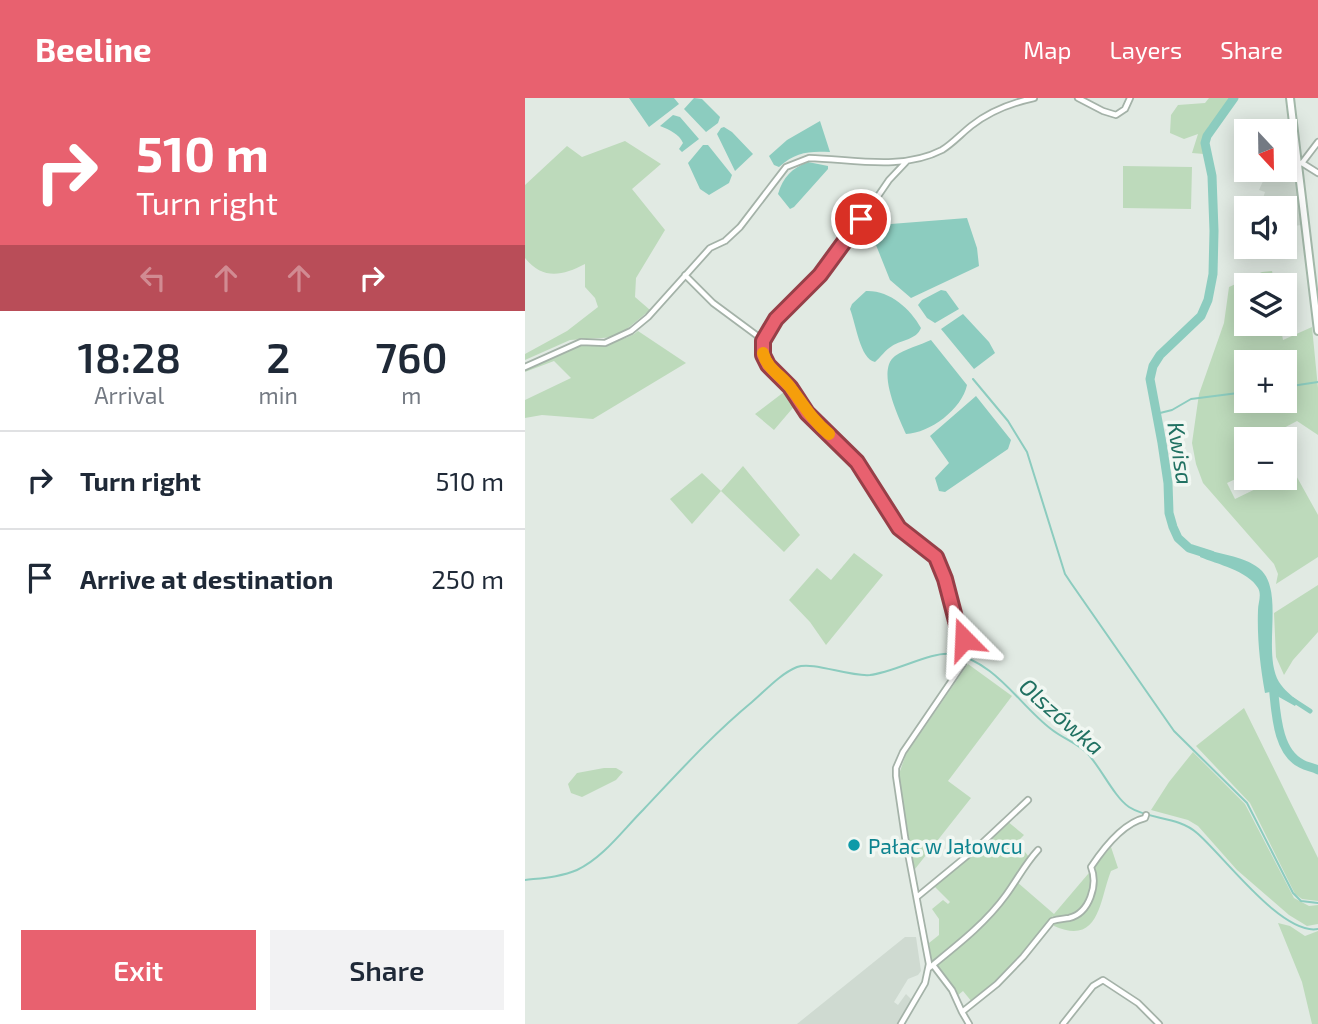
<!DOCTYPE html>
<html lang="en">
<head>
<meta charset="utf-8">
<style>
	body { margin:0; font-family:"Exo 2",sans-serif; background:#f2f2f3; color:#1f2937; height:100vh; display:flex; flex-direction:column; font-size:26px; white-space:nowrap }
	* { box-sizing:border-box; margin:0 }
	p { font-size:23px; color:#747a83 }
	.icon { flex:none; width:38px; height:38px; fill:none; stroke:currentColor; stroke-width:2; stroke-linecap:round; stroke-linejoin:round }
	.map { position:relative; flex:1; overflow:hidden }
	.drawer { display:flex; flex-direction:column; background:#fff; width:525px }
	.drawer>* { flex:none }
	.banner { background:#e8616f; color:#fff; overflow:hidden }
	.needle { width:46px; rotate:158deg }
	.buttons { position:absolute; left:709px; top:21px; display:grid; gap:14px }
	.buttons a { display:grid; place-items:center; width:63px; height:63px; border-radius:0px; background:#fff; box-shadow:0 4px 18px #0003; font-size:35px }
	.pin { position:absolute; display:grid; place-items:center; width:60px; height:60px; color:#fff; margin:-30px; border:4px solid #fff; border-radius:50%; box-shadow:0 2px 7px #0007 }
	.me { position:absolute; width:77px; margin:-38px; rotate:339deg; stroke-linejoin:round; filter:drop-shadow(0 0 5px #0008) }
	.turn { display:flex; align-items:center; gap:24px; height:147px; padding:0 21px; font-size:32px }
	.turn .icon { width:91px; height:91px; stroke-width:2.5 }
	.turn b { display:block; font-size:49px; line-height:60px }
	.lanes { display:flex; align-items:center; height:66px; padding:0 21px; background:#0003; justify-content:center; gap:35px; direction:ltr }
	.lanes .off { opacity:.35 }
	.eta { display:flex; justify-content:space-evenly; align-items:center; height:119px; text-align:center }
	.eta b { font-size:42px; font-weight:600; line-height:49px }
	.cta { display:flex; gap:14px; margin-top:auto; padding:14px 21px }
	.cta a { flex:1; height:80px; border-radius:0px; background:#e8616f; color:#fff; font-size:28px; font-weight:600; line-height:80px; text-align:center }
	.cta a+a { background:#f2f2f3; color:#1f2937 }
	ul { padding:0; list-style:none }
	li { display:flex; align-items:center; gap:21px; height:98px; padding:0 21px; border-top:2px solid #e0e1e3 }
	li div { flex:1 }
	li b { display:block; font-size:26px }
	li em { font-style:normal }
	header { display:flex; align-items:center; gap:42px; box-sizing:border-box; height:98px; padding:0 35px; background:#e8616f; color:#fff }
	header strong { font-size:33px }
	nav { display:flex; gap:38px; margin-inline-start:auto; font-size:24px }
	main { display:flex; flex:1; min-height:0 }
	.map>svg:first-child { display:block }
	.built { fill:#cfdad1 }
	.green { fill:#bddabb; fill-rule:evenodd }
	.water { fill:#8cccbf }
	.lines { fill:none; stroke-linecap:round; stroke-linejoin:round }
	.stream { stroke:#8cccbf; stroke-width:2 }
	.canal { stroke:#8cccbf; stroke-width:5 }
	.river { stroke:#8cccbf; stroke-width:9 }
	.street-casing { stroke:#a4b2a8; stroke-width:8 }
	.secondary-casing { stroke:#a3b8a9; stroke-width:10 }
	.street { stroke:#fff; stroke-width:4.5 }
	.secondary { stroke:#fff; stroke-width:6 }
	.route-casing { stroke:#973f48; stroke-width:18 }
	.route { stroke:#e8616f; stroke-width:12 }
	.slow { stroke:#f59e0b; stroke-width:12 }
	.culture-dot { fill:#0f9aa8; stroke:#f1f7f2; stroke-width:2.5 }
	.labels { text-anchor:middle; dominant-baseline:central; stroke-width:7; stroke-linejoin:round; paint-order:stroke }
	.culture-label { font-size:21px; fill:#0d838f; stroke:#f1f7f2; text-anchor:start }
	.water-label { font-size:23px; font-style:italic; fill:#217162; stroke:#f1f7f2 }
</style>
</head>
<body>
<header>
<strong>Beeline</strong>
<nav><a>Map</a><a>Layers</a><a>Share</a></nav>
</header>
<main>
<section class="drawer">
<div class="banner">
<div class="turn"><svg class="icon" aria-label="right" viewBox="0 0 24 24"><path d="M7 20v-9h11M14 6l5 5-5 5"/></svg><div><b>510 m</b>Turn right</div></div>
<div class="lanes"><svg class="icon off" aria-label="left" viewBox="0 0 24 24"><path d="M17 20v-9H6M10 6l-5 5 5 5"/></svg><svg class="icon off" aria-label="ahead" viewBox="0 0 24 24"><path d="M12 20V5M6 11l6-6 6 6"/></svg><svg class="icon off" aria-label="ahead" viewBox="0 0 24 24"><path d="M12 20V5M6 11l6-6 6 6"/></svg><svg class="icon" aria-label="right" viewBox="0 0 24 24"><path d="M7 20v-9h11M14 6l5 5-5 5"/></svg></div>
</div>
<div class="eta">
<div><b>18:28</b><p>Arrival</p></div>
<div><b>2</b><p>min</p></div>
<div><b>760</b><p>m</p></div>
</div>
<ul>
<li><svg class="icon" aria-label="right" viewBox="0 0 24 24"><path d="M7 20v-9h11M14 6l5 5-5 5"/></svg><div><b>Turn right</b></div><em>510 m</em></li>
<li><svg class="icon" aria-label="arrive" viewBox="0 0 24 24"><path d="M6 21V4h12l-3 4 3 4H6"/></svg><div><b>Arrive at destination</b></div><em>250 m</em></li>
</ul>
<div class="cta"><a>Exit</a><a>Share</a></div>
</section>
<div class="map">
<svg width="793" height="926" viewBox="0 0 793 926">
	<rect width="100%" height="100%" fill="#e1eae3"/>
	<path class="built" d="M 760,59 L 770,65 L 777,127 L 760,129 L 760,110 L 745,110 L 745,108 L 736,106 L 740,94 L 734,92 L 743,72 L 760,72 Z
		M 380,839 L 391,839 L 396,873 L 393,877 L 383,881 L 369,904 L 373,907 L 381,896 L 387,902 L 374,926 L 272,926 Z"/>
	<path class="green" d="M 684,0 L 706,0 L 695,15 L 696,16 L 683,29 L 679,56 L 667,55 L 673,36 L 659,41 L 645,35 L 646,17 L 653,7 L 680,5 Z
		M 100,43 L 136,66 L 107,91 L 140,132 L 111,180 L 110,199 L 125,212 L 92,239 L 45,242 L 0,262 L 0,256 L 42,233 L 73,209 L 70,200 L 60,189 L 60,166 C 37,178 18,182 0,160 L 0,87 L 42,48 L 57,59 Z
		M 598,68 L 667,69 L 666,111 L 598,110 Z
		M 747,173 L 750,187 L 721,187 L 721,226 L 755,226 L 758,242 L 787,229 L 793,290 L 793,337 L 772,323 L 738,341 L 721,341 L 721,350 L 717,353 L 721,363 L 721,376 L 702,385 L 710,401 L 753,380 L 760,380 L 760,376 L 768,372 L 793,417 L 793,459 L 751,486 L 753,476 L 749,466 L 678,385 L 671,366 L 667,345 L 674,296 L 699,225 L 704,189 L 737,174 ZM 721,264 L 760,264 L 760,303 L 721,303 Z
		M 113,233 L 161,265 L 68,321 L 17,317 L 0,320 L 0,302 L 46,280 L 29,263 L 0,274 L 0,269 C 17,261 35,252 53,246 C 72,239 94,249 113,233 Z
		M 265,293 L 272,305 L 249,332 L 230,316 L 259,294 Z
		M 218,368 L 275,437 L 259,454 L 196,393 L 167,426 L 145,401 L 177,375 L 196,393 Z
		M 329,455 L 358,477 L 301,547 L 285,524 L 264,502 L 292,470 L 306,482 Z
		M 793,487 L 793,534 L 768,562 L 759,577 L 751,559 L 749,515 Z
		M 443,566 L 487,598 L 423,683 L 446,700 L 390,771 L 383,747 L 374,676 L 381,656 Z
		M 719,610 L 793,760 L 793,803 L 777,801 L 770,796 L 725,705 L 671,648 Z
		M 668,654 L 720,706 L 769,800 L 784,808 L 793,807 L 793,826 L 782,828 L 764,817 L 712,772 L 673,728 L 663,722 L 626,712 L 644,684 Z
		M 79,670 L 91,670 L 98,674 L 91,682 L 57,699 L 46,695 L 43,686 L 52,675 Z
		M 482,723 L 499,737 L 492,744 L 504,759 L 476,799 L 456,822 L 407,866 L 404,845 L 414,837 L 414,821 L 407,811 L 418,802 L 423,806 L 425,804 L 409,788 L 451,754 Z
		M 586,749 L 593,770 L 586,773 C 574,803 575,848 529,828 L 528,818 C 503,850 479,879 447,904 L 438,893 L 432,898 L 411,868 L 449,836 L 492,784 L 529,816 Z
		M 753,825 L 765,828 L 780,838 L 793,833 L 793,926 L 787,926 L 777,884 Z"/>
	<path class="water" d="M 104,0 L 149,0 L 154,6 L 124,29 Z
		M 169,0 L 177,1 L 195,19 L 193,25 L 181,34 L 159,11 Z
		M 148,17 L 155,19 L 174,41 L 157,54 L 154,51 L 158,45 C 154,36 145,32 135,28 Z
		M 295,23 L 305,54 C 283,53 271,54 254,69 L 249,67 L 244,58 L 262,42 Z
		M 199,29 L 207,34 L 228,56 L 210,73 L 192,36 L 196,30 Z
		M 178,47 L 183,47 L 207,77 L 204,85 L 184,97 L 175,91 L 163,65 Z
		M 283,64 L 303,68 L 303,71 L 269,109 L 265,111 L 253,96 C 258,79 267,70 283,64 Z
		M 442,120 L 452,150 L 454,168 L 386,200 L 365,182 L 347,137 L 346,132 L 353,127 Z
		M 416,192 L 421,193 L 434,211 L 410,225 L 402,220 L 393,207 L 397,202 Z
		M 341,193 C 364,192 385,210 396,230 C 391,242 378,241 367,248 C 360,252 356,259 350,264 C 335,261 331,226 325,211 L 327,206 Z
		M 438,216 L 464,244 L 470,255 L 449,271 L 416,231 Z
		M 406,242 L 442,287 C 437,311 405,335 381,336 C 373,318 351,272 370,258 C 380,251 395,247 406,242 Z
		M 451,298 L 486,342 L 483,351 L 420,394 L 414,393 L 410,380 L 424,365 L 405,338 Z
		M 677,450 C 696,457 722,458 737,473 C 759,497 737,555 754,584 C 759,592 766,597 773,603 L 770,608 L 745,594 L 740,595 C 735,567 732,540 733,512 C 733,505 737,497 733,490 C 723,473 692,466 675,459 Z"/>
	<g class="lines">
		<path class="stream" d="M 448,281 L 483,323 L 502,354 L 540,476 L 546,485 L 649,633 L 722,705 L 768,795 L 776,803 L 793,805
			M 760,289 L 793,284
			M 631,316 L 647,312 L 666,301 L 721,294
			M 0,782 C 17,780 36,779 52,772 C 78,760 98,732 118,712 C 153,675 187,637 227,604 C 241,592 255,576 272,569 C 288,563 324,579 345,577 C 370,574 407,553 426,556 C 470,562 494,607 526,631 C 537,640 552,645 562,655 C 575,668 589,699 604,709 C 624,722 653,718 672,735 C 698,757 757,838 793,831"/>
		<path class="canal" d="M 768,602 L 785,613"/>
		<path class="river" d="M 686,457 L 664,450 L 653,440 L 648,429 L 644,415 L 643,385 L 637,345 L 625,281 L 628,268 L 635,257 L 676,218 L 683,202 L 688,176 L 689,133 L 687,78 L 680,45 L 682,38 L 709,0
			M 748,587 C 751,611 751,654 777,666 C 782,669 788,669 793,672"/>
		<defs>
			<path id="street" d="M 553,0 L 578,13 L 591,17 L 600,11 L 605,0
				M 777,65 L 793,75
				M 773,66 L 777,65 L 793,44
				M 160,177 L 188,205 L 238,242
				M 0,269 L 56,244 L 80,245 L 106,233 L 123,219 L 185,150 L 200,143 L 215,129 L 261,69 L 284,60 C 327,61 376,73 417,52 C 427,46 436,36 446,28 C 465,13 486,5 509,0
				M 392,799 L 454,748 L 503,702
				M 408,867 L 427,892 L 437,914
				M 404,870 C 431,848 460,826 481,797 C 492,782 500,766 513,752
				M 376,926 L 400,885 L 404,866 L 380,739 L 371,678 L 371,670 L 378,654 L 438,566 L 441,547 L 432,527 L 420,481 L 411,459 L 374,430 L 332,364 L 282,315 L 263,286 L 241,264 L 237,253 L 240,237 L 251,221 L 295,177 L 325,139 L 364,82 L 382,63
				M 444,926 L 437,914 L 472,886 L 498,859 L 527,823 C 533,821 538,821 544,820 C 565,815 573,786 566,769 C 578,751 598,725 620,720 L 621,717
				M 538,926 L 568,888 L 578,882 L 613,905 L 634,926"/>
			<path id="secondary" d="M 765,0 L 793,233"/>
		</defs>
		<use href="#street" class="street-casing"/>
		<use href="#secondary" class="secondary-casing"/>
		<use href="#street" class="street"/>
		<use href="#secondary" class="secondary"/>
	</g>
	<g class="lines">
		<defs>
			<path id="route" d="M 336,121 L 295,177 L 251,221 L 238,243 L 238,257 L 243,267 L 265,289 L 282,315 L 332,364 L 374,430 L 411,459 L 420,481 L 432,527 L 439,541"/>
		</defs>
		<use href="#route" class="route-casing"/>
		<use href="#route" class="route"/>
		<path class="slow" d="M 238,255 C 242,271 256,277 265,289 C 278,306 287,322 304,336"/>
	</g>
	<circle class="culture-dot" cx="329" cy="747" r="7"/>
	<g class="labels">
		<g class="culture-label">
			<text x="343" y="747">Pałac w Jałowcu</text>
		</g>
		<g class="water-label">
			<text transform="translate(656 355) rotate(81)">Kwisa</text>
			<text transform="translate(537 618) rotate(41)">Olszówka</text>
		</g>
	</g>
</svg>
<div class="buttons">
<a><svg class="needle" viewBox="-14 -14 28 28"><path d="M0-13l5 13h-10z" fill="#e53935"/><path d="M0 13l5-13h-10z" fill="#747a83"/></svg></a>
<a><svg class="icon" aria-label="sound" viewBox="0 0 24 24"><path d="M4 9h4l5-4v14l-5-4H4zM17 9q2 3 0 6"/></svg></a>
<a><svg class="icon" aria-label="layers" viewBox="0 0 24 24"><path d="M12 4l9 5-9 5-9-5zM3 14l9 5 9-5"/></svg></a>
<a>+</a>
<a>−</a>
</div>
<div class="pin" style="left:336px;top:121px;background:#d93025"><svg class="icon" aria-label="arrive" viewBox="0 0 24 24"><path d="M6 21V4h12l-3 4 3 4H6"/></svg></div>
<svg class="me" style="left:439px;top:541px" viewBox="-20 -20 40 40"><path d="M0-17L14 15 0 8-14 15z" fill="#e8616f" stroke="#fff" stroke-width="4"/></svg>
</div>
</main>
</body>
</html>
